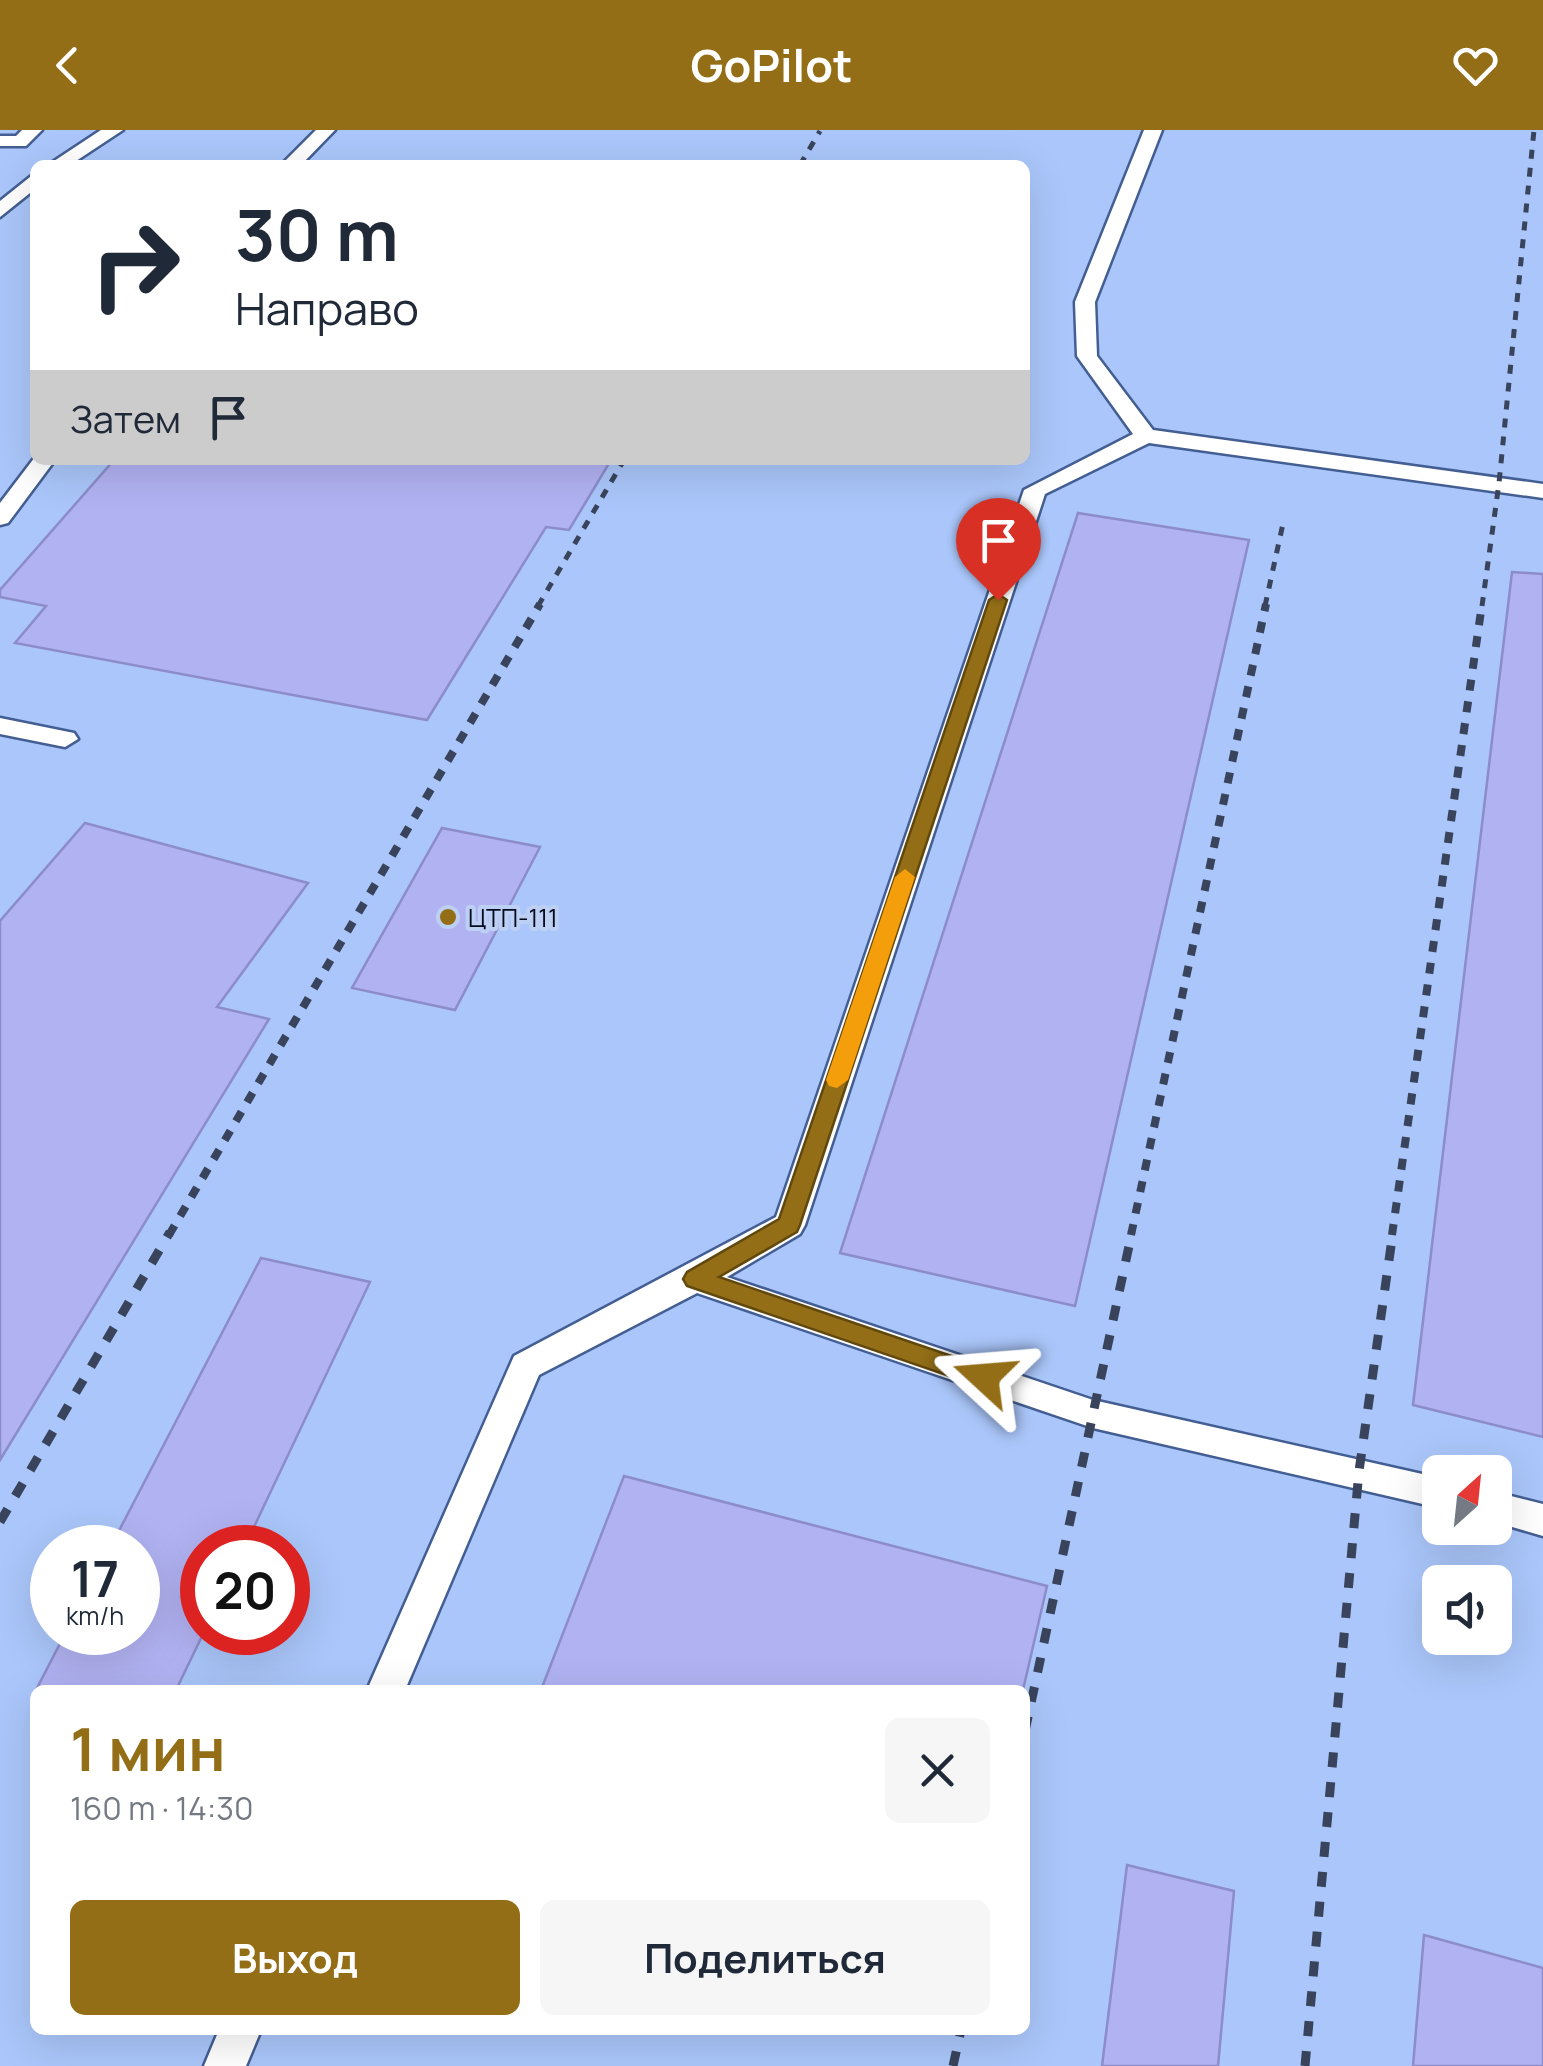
<!DOCTYPE html>
<html lang="ru">
<head>
<meta charset="utf-8">
<style>
	body { margin:0; font-family:Manrope,sans-serif; background:#f6f6f7; color:#1f2937; height:100vh; display:flex; flex-direction:column; font-size:38px; white-space:nowrap }
	* { box-sizing:border-box; margin:0 }
	p { font-size:32px; color:#747a83 }
	.icon { flex:none; width:55px; height:55px; fill:none; stroke:currentColor; stroke-width:2; stroke-linecap:round; stroke-linejoin:round }
	.map { position:relative; flex:1; overflow:hidden }
	.sheet { position:absolute; left:30px; top:1555px; width:1000px; height:350px; display:flex; flex-direction:column; background:#fff; border-radius:15px; box-shadow:0 10px 40px #0002 }
	.sheet>* { flex:none }
	.guide { position:absolute; left:30px; top:30px; width:1000px; height:305px; border-radius:15px; box-shadow:0 10px 40px #0002; background:#fff; color:#1f2937; overflow:hidden }
	.needle { width:65px; rotate:27deg }
	.buttons { position:absolute; left:1422px; top:1325px; display:grid; gap:20px }
	.buttons a { display:grid; place-items:center; width:90px; height:90px; border-radius:15px; background:#fff; box-shadow:0 10px 40px #0002; font-size:50px }
	.speed { position:absolute; left:30px; top:1395px; display:flex; gap:20px; font-size:50px; font-weight:700; text-align:center }
	.speed>* { display:grid; place-content:center; width:130px; height:130px; border-radius:50%; background:#fff; box-shadow:0 10px 40px #0002; line-height:1 }
	.speed small { font-size:25px; font-weight:400 }
	.speed .limit { border:15px solid #d22; background:#fff; color:#111 }
	.pin { position:absolute; display:grid; place-items:center; width:85px; height:85px; color:#fff; margin:-102px -42px; border-radius:50% 50% 50% 0; rotate:-45deg; box-shadow:0 0 10px #0007 }
	.pin .icon { rotate:45deg }
	.me { position:absolute; width:110px; margin:-55px; rotate:289deg; stroke-linejoin:round; filter:drop-shadow(0 0 8px #0008) }
	.turn { display:flex; align-items:center; gap:35px; height:210px; padding:0 40px; font-size:45px }
	.turn .icon { width:130px; height:130px; stroke-width:2.5 }
	.turn b { display:block; font-size:70px; line-height:85px }
	.then { display:flex; align-items:center; height:95px; padding:0 40px; background:#0003; gap:20px; font-size:38px }
	.round { display:grid; place-items:center; flex:none; width:105px; height:105px; border-radius:15px; background:#f6f6f7 }
	.head { display:flex; align-items:center; justify-content:space-between; height:170px; padding:0 40px }
	h1 { font-size:60px; font-weight:700; line-height:75px; color:#936e16 }
	.button { display:flex; gap:20px; margin-top:auto; padding:20px 40px }
	.button a { flex:1; height:115px; border-radius:15px; background:#936e16; color:#fff; font-size:40px; font-weight:700; line-height:115px; text-align:center }
	.button a+a { background:#f6f6f7; color:#1f2937 }
	header { display:flex; justify-content:space-between; align-items:center; height:130px; padding:0 40px; background:#936e16; color:#fff; font-size:45px; font-weight:700 }
	.map>svg:first-child { display:block }
	.built { fill:#aac6fa; fill-rule:evenodd }
	.building { fill:#b1b2f2; stroke:#8c8cca; stroke-width:2.5 }
	.lines { fill:none; stroke-linecap:round; stroke-linejoin:round }
	.service-casing { stroke:#435e92; stroke-width:5 }
	.service { fill:#fff; fill-rule:evenodd }
	.rail-far2 { stroke:#39445c; stroke-width:5; stroke-dasharray:9 9; stroke-linecap:butt }
	.rail-far1 { stroke:#39445c; stroke-width:8; stroke-dasharray:11 11; stroke-linecap:butt }
	.rail { stroke:#39445c; stroke-width:9; stroke-dasharray:15 15; stroke-linecap:butt }
	.route { fill:#936e16; stroke:#60480e; stroke-width:2.5 }
	.slow { fill:#f59e0b }
	.poi-dot { fill:#936e16; stroke:#bdd0f4; stroke-width:4 }
	.labels { text-anchor:middle; dominant-baseline:central; stroke-width:8; stroke-linejoin:round; paint-order:stroke }
	.poi-label { font-size:25px; fill:#030a1e; stroke:#bdd0f4; text-anchor:start }
</style>
</head>
<body>
<header><svg class="icon" aria-label="back" viewBox="0 0 24 24"><path d="M15 5l-7 7 7 7"/></svg>GoPilot<svg class="icon" aria-label="heart" viewBox="0 0 24 24"><path d="M12 20l-8-8c-3-5 5-10 8-4 3-6 11-1 8 4z"/></svg></header>
<div class="map">
<svg width="1543" height="1936" viewBox="0 0 1543 1936">
	<rect width="100%" height="100%" fill="#bdd0f4"/>
	<path class="built" d="M 0,0 L 1543,0 L 1543,1936 L 0,1936 ZM 35,35 L 1025,35 L 1025,330 L 35,330 ZM 1440,1342 L 1495,1342 L 1495,1398 L 1440,1398 ZM 52,1418 L 138,1418 L 138,1502 L 52,1502 ZM 202,1418 L 288,1418 L 288,1502 L 202,1502 ZM 1440,1452 L 1495,1452 L 1495,1508 L 1440,1508 ZM 35,1560 L 1025,1560 L 1025,1900 L 35,1900 Z"/>
	<path class="building" d="M 114,330 L 611,330 L 569,400 L 546,397 L 427,590 L 15,513 L 46,476 L 0,467 L 0,460 Z
		M 1078,383 L 1249,410 L 1075,1176 L 840,1123 Z
		M 1512,442 L 1543,444 L 1543,1307 L 1413,1275 Z
		M 85,693 L 308,753 L 217,877 L 269,889 L 0,1330 L 0,791 Z
		M 442,698 L 540,717 L 455,880 L 352,858 Z
		M 261,1128 L 370,1152 L 244,1418 L 202,1418 L 204,1502 L 176,1560 L 36,1560 L 66,1502 L 138,1502 L 138,1418 L 110,1418 Z
		M 624,1346 L 1047,1456 L 1023,1560 L 541,1560 Z
		M 1127,1735 L 1234,1761 L 1218,1936 L 1102,1936 Z
		M 1424,1805 L 1543,1838 L 1543,1936 L 1413,1936 Z"/>
	<g class="lines">
		<defs>
			<path id="service" d="M 22,0 L 42,0 L 26,16 L 0,16 L 0,6 L 16,6 Z
				M 101,0 L 123,0 L 70,35 L 48,35 Z
				M 316,0 L 335,0 L 301,35 L 281,35 Z
				M 1144,0 L 1162,0 L 1095,172 L 1097,226 L 1153,300 L 1543,354 L 1543,368 L 1149,313 L 1045,364 L 805,1095 L 800,1104 L 727,1147 L 1093,1270 L 1440,1348 L 1440,1378 L 1093,1298 L 697,1163 L 539,1245 L 405,1560 L 367,1560 L 514,1226 L 776,1087 L 1024,360 L 1133,304 L 1077,226 L 1075,172 Z
				M 35,43 L 35,59 L 0,87 L 0,71 Z
				M 35,327 L 55,330 L 8,393 L 0,395 L 0,373 Z
				M 0,588 L 74,603 L 78,609 L 65,617 L 0,604 Z
				M 1495,1362 L 1543,1374 L 1543,1406 L 1495,1392 Z
				M 219,1900 L 261,1900 L 246,1936 L 204,1936 Z"/>
		</defs>
		<use href="#service" class="service-casing"/>
		<use href="#service" class="service"/>
		<path class="rail-far2" d="M 800,35 L 820,1
			M 538,476 L 624,330
			M 1265,476 L 1284,389
			M 1482,476 L 1499,353 L 1534,0"/>
		<path class="rail-far1" d="M 169,1105 L 540,474
			M 1131,1105 L 1266,474
			M 1392,1105 L 1482,474"/>
		<path class="rail" d="M 0,1392 L 170,1102
			M 1025,1601 L 1132,1102
			M 953,1936 L 961,1900
			M 1305,1936 L 1359,1341 L 1393,1102"/>
	</g>
	<path class="route" d="M 998,464 L 1007,470 L 800,1095 L 797,1102 L 719,1147 L 993,1240 L 997,1247 L 993,1255 L 984,1258 L 687,1156 L 683,1149 L 687,1142 L 779,1089 L 989,470 Z"/>
	<path class="slow" d="M 905,739 L 915,747 L 848,950 L 837,958 L 829,956 L 826,950 L 895,747 Z"/>
	<circle class="poi-dot" cx="448" cy="787" r="10"/>
	<g class="labels">
		<g class="poi-label">
			<text x="468" y="787">ЦТП-111</text>
		</g>
	</g>
</svg>
<div class="buttons">
<a><svg class="needle" viewBox="-14 -14 28 28"><path d="M0-13l5 13h-10z" fill="#e53935"/><path d="M0 13l5-13h-10z" fill="#747a83"/></svg></a>
<a><svg class="icon" aria-label="sound" viewBox="0 0 24 24"><path d="M4 9h4l5-4v14l-5-4H4zM17 9q2 3 0 6"/></svg></a>
</div>
<div class="speed"><div>17<small>km/h</small></div><div class="limit">20</div></div>
<div class="pin" style="left:998px;top:470px;background:#d93025"><svg class="icon" aria-label="arrive" viewBox="0 0 24 24"><path d="M6 21V4h12l-3 4 3 4H6"/></svg></div>
<svg class="me" style="left:984px;top:1247px" viewBox="-20 -20 40 40"><path d="M0-17L14 15 0 8-14 15z" fill="#936e16" stroke="#fff" stroke-width="4"/></svg>
<div class="guide">
<div class="turn"><svg class="icon" aria-label="right" viewBox="0 0 24 24"><path d="M7 20v-9h11M14 6l5 5-5 5"/></svg><div><b>30 m</b>Направо</div></div>
<div class="then">Затем<svg class="icon" aria-label="arrive" viewBox="0 0 24 24"><path d="M6 21V4h12l-3 4 3 4H6"/></svg></div>
</div>
<section class="sheet">
<div class="head"><div><h1>1 мин</h1><p>160 m · 14:30</p></div><a class="round"><svg class="icon" aria-label="close" viewBox="0 0 24 24"><path d="M6 6l12 12M18 6L6 18"/></svg></a></div>
<div class="button"><a>Выход</a><a>Поделиться</a></div>
</section>
</div>
</body>
</html>
